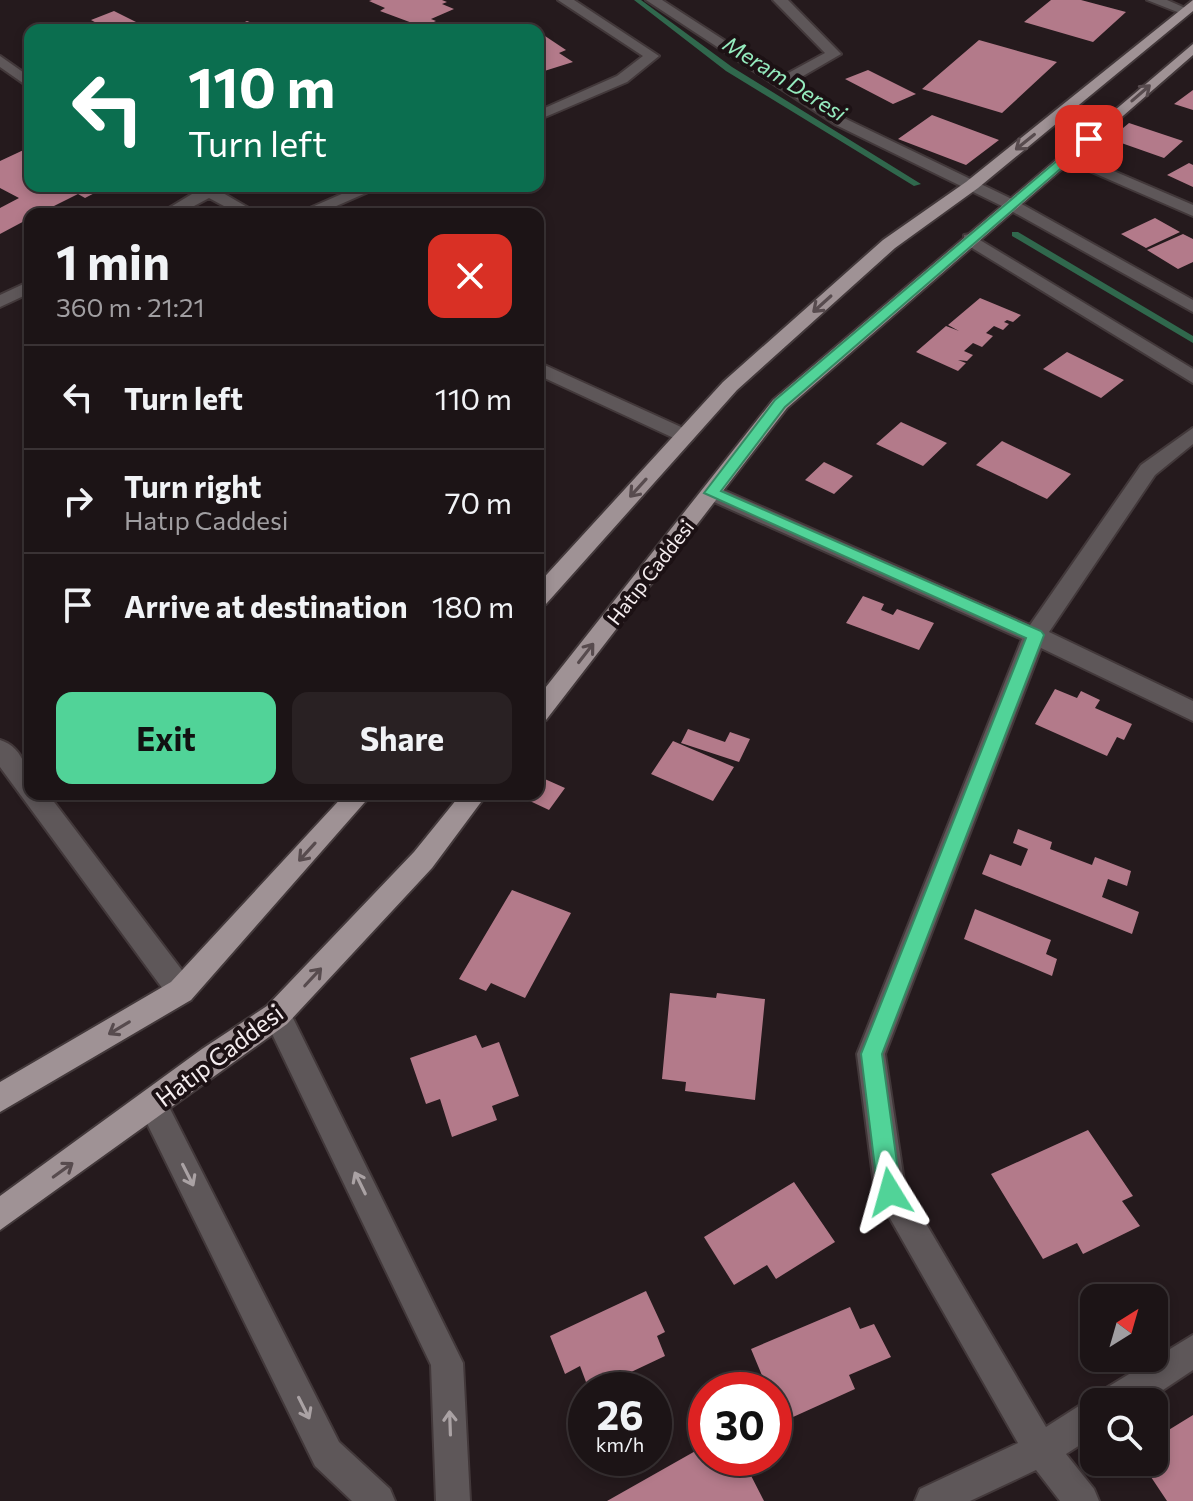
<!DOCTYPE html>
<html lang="en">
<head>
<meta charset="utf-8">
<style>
	body { margin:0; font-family:Commissioner,sans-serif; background:#292123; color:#f1f3f6; height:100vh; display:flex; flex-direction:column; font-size:30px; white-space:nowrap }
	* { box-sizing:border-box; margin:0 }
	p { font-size:26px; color:#a09ea1 }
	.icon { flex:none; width:44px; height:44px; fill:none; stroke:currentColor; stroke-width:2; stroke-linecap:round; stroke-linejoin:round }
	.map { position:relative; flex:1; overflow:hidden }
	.details { position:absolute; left:24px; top:208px; width:520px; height:592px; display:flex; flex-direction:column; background:#1c1416; border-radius:16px; box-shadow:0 4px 12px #0003,0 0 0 2px #3a3335 }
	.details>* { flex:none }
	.hud { position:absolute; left:24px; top:24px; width:520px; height:168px; border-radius:16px; box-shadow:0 4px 12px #0003,0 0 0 2px #3a3335; background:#0b6e4f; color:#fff; overflow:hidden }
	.needle { width:52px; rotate:37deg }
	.fabs { position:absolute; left:1080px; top:1284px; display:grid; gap:16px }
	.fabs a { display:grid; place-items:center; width:88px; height:88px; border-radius:16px; background:#1c1416; box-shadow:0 4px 12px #0003,0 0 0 2px #3a3335; font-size:40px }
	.speed { position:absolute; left:568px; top:1372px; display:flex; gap:16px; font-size:40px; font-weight:700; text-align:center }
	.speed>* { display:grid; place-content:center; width:104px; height:104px; border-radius:50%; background:#1c1416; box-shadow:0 4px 12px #0003,0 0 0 2px #3a3335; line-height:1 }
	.speed small { font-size:20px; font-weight:400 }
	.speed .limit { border:12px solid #d22; background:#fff; color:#111 }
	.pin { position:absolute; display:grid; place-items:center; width:68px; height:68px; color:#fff; margin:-34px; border-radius:16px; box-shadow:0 4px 12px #0006 }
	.me { position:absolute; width:88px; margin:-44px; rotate:352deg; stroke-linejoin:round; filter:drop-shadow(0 0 6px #0008) }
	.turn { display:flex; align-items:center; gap:28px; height:168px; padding:0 32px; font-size:36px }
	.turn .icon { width:104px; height:104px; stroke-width:2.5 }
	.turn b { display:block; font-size:56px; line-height:68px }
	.round { display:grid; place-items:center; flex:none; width:84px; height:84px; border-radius:16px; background:#292123 }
	.summary { display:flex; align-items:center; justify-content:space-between; height:136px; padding:0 32px }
	h1 { font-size:48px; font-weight:700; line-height:60px }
	.action { display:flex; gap:16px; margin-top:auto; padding:16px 32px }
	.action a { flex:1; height:92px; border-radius:16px; background:#51d398; color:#111; font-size:32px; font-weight:700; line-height:92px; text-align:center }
	.action a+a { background:#292123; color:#f1f3f6 }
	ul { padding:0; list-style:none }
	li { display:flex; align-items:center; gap:24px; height:104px; padding:0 32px; border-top:2px solid #3a3335 }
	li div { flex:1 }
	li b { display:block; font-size:30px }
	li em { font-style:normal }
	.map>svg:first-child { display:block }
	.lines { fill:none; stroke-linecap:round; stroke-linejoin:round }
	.stream { fill:#30684d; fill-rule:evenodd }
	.building { fill:#b37a8a }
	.minor-casing { stroke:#42383a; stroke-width:4 }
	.major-casing { stroke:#42383a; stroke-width:4 }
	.minor { fill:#5e5759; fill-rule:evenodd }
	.major { fill:#9f9295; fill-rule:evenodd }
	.oneway { stroke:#574b4e }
	.oneway2 { stroke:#aaa2a4 }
	.route { fill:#51d398; stroke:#358963; stroke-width:2 }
	.labels { text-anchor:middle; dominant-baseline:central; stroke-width:8; stroke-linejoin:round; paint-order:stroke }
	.far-street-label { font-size:20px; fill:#f5edef; stroke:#1c1114 }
	.far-water-label { font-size:22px; font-style:italic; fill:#95ebbe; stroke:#1c1114 }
	.street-label { font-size:24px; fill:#f5edef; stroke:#1c1114 }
</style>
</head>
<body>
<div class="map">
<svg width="1193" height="1501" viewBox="0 0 1193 1501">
	<rect width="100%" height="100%" fill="#251a1d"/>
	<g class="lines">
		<path class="stream" d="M 634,0 L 641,0 L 732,67 L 921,184 L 914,186 L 726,71 Z
			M 1012,232 L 1018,232 L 1193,336 L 1193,343 L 1012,236 Z"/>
	</g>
	<path class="building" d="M 372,0 L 442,0 L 447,2 L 442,4 L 454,9 L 431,19 L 436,21 L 423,27 L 380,11 L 385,8 L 369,1 Z
		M 1051,0 L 1081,0 L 1126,12 L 1093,42 L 1024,22 Z
		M 114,11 L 148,28 L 111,30 L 117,27 L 104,27 L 91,20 Z
		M 247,21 L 257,25 L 264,22 L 284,30 L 228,30 Z
		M 542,34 L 566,50 L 559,53 L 573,62 L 538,73 L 538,35 Z
		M 979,40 L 1057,62 L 1002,113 L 922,89 Z
		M 868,70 L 916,94 L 893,104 L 845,79 Z
		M 1193,90 L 1193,110 L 1174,104 Z
		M 932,115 L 999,140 L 966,165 L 898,139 Z
		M 1129,123 L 1183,141 L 1164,158 L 1110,139 Z
		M 30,147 L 30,186 L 108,186 L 85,198 L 78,194 L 38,214 L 30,214 L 30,218 L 0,234 L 0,208 L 19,198 L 0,188 L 0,161 Z
		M 1189,163 L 1193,165 L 1193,187 L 1167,175 Z
		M 1155,218 L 1180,232 L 1146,248 L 1121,234 Z
		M 1183,234 L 1193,239 L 1193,262 L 1178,269 L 1147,250 Z
		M 980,298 L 1021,315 L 1013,322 L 1007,320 L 1004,322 L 1009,324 L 1003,330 L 994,326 L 986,333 L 993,336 L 982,347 L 973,343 L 964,351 L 973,355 L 967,361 L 958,360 L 966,363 L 958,371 L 916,352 L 946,326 L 959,331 L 948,325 Z
		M 1067,352 L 1124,380 L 1101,398 L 1043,369 Z
		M 901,422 L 947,443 L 923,466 L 876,444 Z
		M 1002,441 L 1071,474 L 1047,499 L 976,465 Z
		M 824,462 L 853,476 L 834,494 L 805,480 Z
		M 863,596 L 884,604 L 881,610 L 893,615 L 897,609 L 934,623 L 919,650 L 846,623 Z
		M 1055,689 L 1077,698 L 1081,691 L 1100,700 L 1095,708 L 1132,724 L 1124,740 L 1117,737 L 1107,756 L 1035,724 Z
		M 688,729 L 725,742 L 730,732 L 750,739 L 739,762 L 681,743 Z
		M 673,741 L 734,767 L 713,801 L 651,774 Z
		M 538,776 L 565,788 L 549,810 L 515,794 L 538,794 Z
		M 1018,829 L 1052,842 L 1050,849 L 1092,865 L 1095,857 L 1131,871 L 1127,886 L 1108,879 L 1102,897 L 1139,912 L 1132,934 L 982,874 L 990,854 L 1021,866 L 1028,849 L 1013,843 Z
		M 512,890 L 571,913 L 525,998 L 491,983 L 486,991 L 459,979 Z
		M 975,909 L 1051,940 L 1046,954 L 1057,959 L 1052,976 L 964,939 Z
		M 670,993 L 716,998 L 717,993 L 765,999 L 755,1100 L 685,1091 L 686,1082 L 662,1079 Z
		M 476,1035 L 482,1048 L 499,1042 L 519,1096 L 492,1106 L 497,1120 L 452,1137 L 440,1099 L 426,1104 L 410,1058 Z
		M 1088,1130 L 1133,1196 L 1122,1201 L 1140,1226 L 1083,1254 L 1077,1243 L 1043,1259 L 991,1174 Z
		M 794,1182 L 835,1242 L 776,1279 L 767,1265 L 734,1285 L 704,1237 Z
		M 646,1291 L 665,1332 L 657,1336 L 665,1356 L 593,1390 L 589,1390 L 580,1366 L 565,1374 L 550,1336 Z
		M 850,1307 L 860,1329 L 874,1324 L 891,1357 L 849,1375 L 855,1389 L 782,1422 L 774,1404 L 774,1390 L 768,1390 L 751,1349 Z
		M 1193,1415 L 1193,1501 L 1167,1501 L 1141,1462 L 1154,1462 L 1154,1439 Z
		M 706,1445 L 706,1458 L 742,1458 L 764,1501 L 607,1501 Z"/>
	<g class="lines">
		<defs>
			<path id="minor" d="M 558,0 L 574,0 L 659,56 L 627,82 L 538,120 L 538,111 L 617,76 L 643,56 Z
				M 646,0 L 662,0 L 781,77 L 825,53 L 773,0 L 788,0 L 841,54 L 791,83 L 846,119 L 1018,202 L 1193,300 L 1193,312 L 1006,208 L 836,125 Z
				M 1147,0 L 1167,0 L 1192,11 L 1185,15 Z
				M 0,56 L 30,77 L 30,88 L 0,67 Z
				M 1064,154 L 1074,154 L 1193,205 L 1193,216 L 1064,160 Z
				M 191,186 L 211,186 L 259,214 L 239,214 L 209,198 L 179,214 L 159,214 L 197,191 Z
				M 360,186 L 382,186 L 318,214 L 296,214 Z
				M 970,234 L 1193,369 L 1193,383 L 964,243 L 964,235 Z
				M 30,281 L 30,293 L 0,307 L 0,295 Z
				M 538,362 L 692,432 L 695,436 L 692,440 L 678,440 L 538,375 Z
				M 1193,428 L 1193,444 L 1155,475 L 1049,632 L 1193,701 L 1193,721 L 1041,648 L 885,1054 L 905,1188 L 1046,1427 L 1082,1404 L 1099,1401 L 1103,1390 L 1193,1335 L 1193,1370 L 1145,1402 L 1094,1402 L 1094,1436 L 1066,1454 L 1094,1489 L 1099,1501 L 1060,1501 L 1036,1470 L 970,1501 L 915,1501 L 920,1489 L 1018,1443 L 875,1192 L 857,1054 L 1022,639 L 705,498 L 702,493 L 712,486 L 719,488 L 1030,625 L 1141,465 Z
				M 0,740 C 23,747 30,773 30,794 L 48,794 L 191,982 L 195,991 L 191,1000 L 181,1003 L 171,1000 L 0,767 Z
				M 277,1002 L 287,1006 L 463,1363 L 470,1501 L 436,1501 L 431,1365 L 263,1015 L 267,1006 Z
				M 153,1091 L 163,1095 L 339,1442 L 390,1489 L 395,1501 L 352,1501 L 315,1466 L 138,1105 L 143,1095 Z"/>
			<path id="major" d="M 1193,0 L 1193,11 L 978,188 L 895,248 L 737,390 L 546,604 L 538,606 L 538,584 L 723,382 L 883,240 L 966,182 Z
				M 1193,44 L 1193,55 L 787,408 L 546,720 L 538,723 L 538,697 L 773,400 Z
				M 345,794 L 372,794 L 191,1000 L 0,1112 L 0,1082 L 171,982 Z
				M 461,794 L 487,794 L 432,868 L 287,1024 L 0,1230 L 0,1196 L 202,1049 L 267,1006 L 414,852 Z"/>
		</defs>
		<use href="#minor" class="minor-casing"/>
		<use href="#major" class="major-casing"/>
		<use href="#minor" class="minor"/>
		<use href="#major" class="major"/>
	</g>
	<defs><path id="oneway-shaft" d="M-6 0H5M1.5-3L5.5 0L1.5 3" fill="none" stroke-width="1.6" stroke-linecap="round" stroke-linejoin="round" transform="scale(2)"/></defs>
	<g class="oneway">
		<use href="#oneway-shaft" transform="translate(1141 93) rotate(-41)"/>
		<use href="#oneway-shaft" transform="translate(1025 142) rotate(141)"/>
		<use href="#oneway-shaft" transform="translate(822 304) rotate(138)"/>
		<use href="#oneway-shaft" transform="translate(638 488) rotate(132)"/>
		<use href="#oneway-shaft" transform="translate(586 653) rotate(-52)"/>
		<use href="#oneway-shaft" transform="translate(307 852) rotate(132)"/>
		<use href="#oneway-shaft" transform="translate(313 977) rotate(-47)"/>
		<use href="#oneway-shaft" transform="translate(119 1028) rotate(149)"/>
		<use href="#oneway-shaft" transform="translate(63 1170) rotate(-36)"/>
	</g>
	<g class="oneway2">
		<use href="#oneway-shaft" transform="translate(188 1175) rotate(63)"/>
		<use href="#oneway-shaft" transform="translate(360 1183) rotate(-116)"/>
		<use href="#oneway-shaft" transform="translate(304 1408) rotate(63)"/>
		<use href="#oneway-shaft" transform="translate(450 1423) rotate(-92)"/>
	</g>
	<path class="route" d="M 1085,137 L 1095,139 L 785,407 L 721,491 L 1041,631 L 1044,635 L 882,1054 L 901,1192 L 898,1201 L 890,1204 L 882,1201 L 878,1192 L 861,1054 L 1026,638 L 704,493 L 775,400 Z"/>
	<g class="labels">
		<g class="far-street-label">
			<text transform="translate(650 572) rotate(-52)">Hatıp Caddesi</text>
		</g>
		<g class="far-water-label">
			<text transform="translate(785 78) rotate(32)">Meram Deresi</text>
		</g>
		<g class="street-label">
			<text transform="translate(219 1055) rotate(-37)">Hatıp Caddesi</text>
		</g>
	</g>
</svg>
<div class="fabs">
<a><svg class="needle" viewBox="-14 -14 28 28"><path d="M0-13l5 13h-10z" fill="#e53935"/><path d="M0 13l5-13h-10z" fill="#a09ea1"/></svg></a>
<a><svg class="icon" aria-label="search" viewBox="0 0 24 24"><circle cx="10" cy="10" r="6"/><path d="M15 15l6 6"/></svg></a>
</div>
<div class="speed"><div>26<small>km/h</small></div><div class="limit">30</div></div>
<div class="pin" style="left:1089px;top:139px;background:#d93025"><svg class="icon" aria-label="arrive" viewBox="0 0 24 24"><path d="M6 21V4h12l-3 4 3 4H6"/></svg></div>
<svg class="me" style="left:890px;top:1192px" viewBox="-20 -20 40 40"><path d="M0-17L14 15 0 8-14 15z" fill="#51d398" stroke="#fff" stroke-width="4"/></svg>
<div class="hud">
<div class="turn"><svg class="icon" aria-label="left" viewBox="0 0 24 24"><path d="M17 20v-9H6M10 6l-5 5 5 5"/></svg><div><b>110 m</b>Turn left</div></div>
</div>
<section class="details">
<div class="summary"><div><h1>1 min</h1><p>360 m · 21:21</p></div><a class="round" style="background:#d93025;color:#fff"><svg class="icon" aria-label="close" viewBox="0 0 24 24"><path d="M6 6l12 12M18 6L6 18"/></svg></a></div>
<ul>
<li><svg class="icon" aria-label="left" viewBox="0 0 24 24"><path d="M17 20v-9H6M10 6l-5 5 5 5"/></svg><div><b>Turn left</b></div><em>110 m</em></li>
<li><svg class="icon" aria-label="right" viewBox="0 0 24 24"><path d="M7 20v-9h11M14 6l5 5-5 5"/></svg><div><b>Turn right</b><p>Hatıp Caddesi</p></div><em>70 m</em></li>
<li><svg class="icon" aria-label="arrive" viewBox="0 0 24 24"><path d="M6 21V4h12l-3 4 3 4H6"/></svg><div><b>Arrive at destination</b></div><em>180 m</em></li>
</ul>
<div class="action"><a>Exit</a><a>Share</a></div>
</section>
</div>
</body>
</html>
